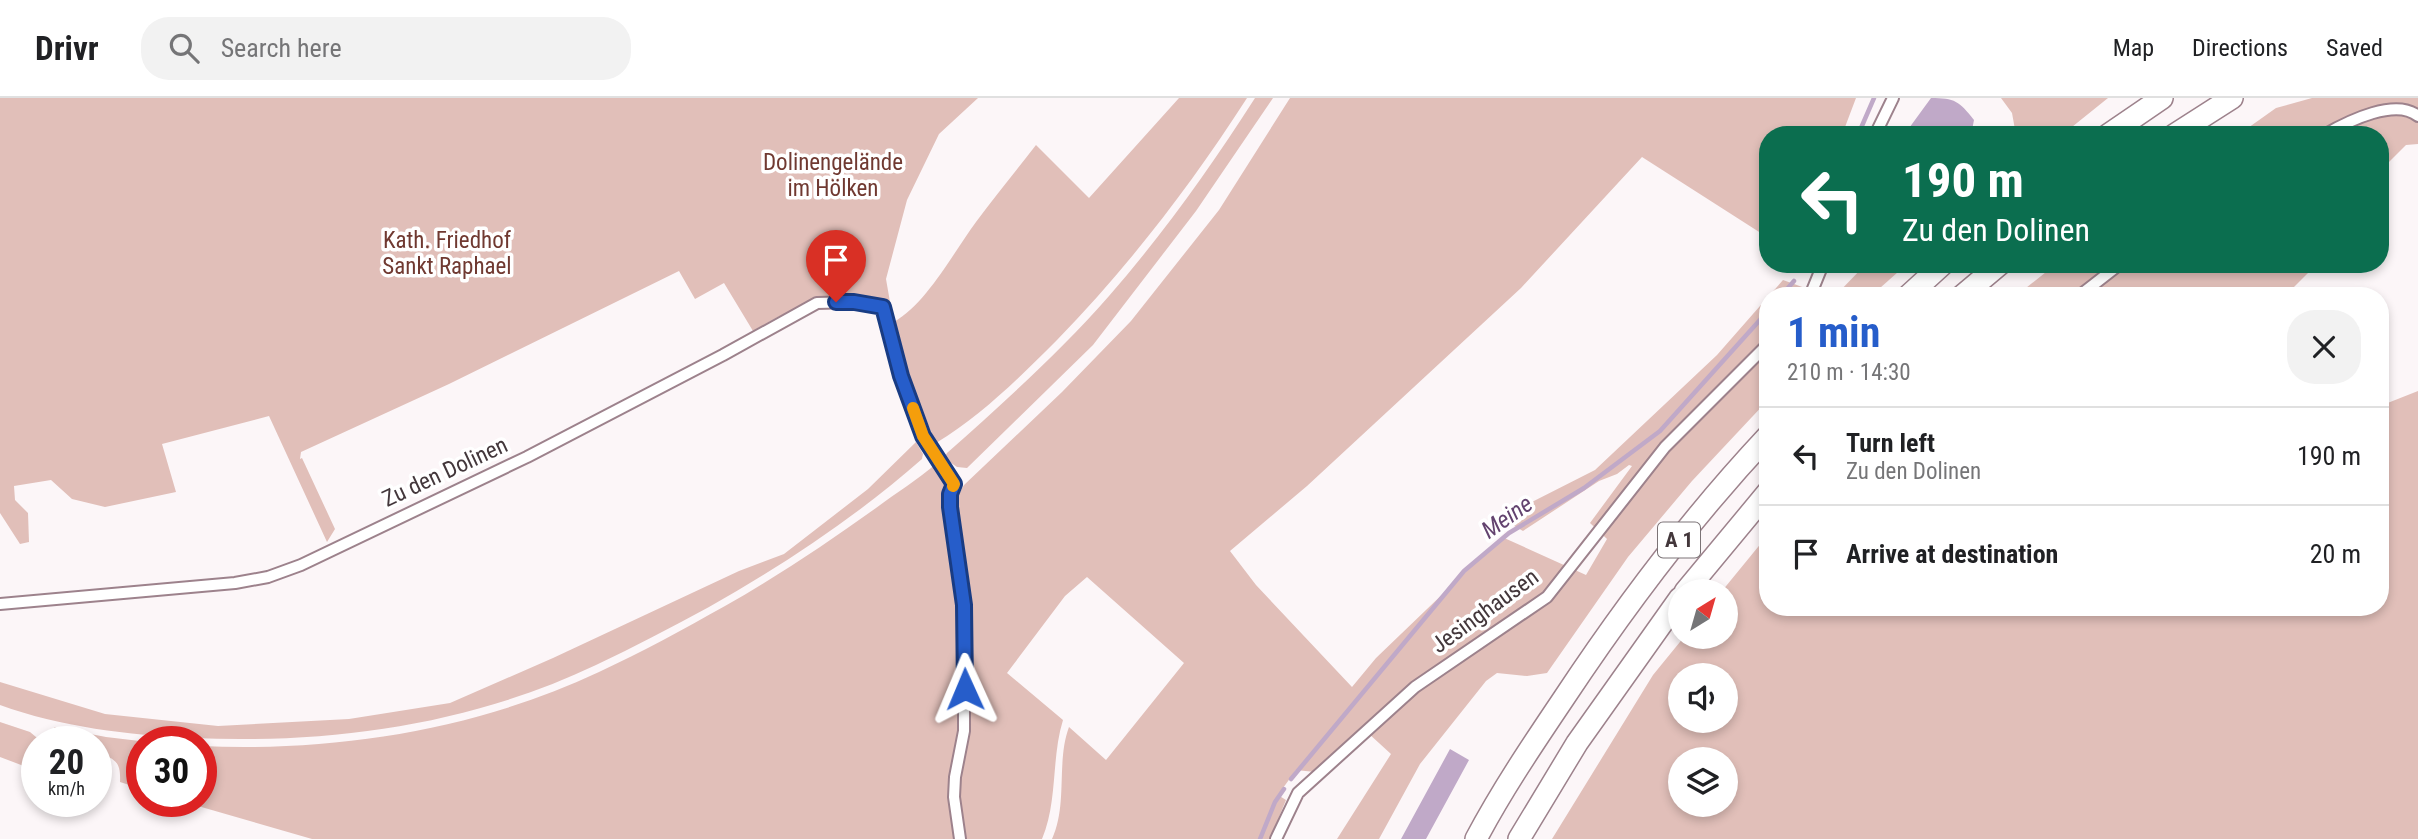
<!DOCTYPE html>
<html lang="en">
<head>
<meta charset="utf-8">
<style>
	body { margin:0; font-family:"Roboto Condensed",sans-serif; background:#f2f2f2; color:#202124; height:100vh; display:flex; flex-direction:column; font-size:26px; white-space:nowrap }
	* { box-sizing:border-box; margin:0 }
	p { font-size:23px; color:#757577 }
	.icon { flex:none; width:38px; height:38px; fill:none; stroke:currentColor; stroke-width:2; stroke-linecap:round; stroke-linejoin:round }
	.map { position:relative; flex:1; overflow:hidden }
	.drawer { position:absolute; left:1759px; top:189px; width:630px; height:329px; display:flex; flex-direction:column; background:#fff; border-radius:28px; box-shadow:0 4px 10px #0003 }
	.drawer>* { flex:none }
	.banner { position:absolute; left:1759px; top:28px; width:630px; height:147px; border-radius:28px; box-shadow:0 4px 10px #0003; background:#0b6e4f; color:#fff; overflow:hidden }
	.needle { width:46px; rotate:37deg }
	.tools { position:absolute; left:1668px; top:481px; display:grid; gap:14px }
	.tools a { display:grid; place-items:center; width:70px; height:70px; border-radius:50%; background:#fff; box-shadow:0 4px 10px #0003; font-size:35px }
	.speed { position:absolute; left:21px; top:628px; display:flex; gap:14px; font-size:35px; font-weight:700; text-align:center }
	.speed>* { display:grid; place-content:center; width:91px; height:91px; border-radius:50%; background:#fff; box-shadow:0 4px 10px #0003; line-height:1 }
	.speed small { font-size:18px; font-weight:400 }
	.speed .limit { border:10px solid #d22; background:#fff; color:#111 }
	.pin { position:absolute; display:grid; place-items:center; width:60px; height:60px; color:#fff; margin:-72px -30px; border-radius:50% 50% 50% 0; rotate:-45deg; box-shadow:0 0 7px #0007 }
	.pin .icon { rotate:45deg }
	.me { position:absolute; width:77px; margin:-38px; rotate:359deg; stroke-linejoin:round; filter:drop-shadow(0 0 5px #0008) }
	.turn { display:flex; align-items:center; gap:24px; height:147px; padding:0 28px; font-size:32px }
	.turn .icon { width:91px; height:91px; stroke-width:2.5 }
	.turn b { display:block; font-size:49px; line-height:60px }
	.round { display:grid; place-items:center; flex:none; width:74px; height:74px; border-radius:28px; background:#f2f2f2 }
	.head { display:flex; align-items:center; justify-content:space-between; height:119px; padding:0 28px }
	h1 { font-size:42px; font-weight:700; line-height:52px; color:#265dca }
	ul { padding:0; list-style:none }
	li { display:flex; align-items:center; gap:21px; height:98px; padding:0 28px; border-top:2px solid #e0e0e0 }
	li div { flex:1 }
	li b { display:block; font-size:26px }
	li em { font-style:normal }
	header { display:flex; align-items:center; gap:42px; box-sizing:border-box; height:98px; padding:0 35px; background:#fff; border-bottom:2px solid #e0e0e0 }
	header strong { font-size:33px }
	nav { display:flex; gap:38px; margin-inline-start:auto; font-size:24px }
	.search { width:490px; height:63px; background:#f2f2f2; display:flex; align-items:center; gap:18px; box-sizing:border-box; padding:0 24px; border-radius:28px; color:#757577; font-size:26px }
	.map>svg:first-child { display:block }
	.green { fill:#e1bfb9; fill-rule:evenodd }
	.water { fill:#c0a9c8 }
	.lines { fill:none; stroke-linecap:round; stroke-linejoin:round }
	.stream { stroke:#c0a9c8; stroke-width:4.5 }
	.minor-casing { stroke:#9d828c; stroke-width:14 }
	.motorway-casing { stroke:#9d828c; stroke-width:24 }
	.minor { stroke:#fff; stroke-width:10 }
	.motorway { stroke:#fff; stroke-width:21 }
	.route-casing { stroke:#193c83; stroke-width:18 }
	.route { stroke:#265dca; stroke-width:12 }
	.slow { stroke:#f59e0b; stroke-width:12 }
	.labels { text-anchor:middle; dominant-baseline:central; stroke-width:7; stroke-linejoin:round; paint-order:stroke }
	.shield { fill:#fff; stroke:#7b7376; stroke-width:2 }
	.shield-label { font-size:21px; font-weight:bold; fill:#43373b }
	.park-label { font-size:23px; fill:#703931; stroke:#fff }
	.street-label { font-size:23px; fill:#43373b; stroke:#fff }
	.water-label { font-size:24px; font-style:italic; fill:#63436f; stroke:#fff }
</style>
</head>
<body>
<header>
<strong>Drivr</strong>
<div class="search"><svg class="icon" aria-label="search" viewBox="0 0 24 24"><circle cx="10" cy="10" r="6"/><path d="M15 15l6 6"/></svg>Search here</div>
<nav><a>Map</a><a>Directions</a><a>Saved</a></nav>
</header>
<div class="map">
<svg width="2418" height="741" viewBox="0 0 2418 741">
	<rect width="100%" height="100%" fill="#fcf6f8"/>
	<path class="green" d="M 0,0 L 978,0 L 939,36 L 907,102 L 886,181 L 890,204 L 856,202 L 852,199 C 811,198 787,214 753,233 L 724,185 L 695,201 L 679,173 L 449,286 L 301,354 L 300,361 L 302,360 L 335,431 L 327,444 L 269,318 L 162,346 L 176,394 L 105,409 L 72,401 L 51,382 L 14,388 L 15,402 L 28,415 L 29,444 L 20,446 L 0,415 Z
		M 1179,0 L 1247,0 C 1191,87 1129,168 1057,242 C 1019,280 982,317 936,345 L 901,265 L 894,224 C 927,205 953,155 976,124 C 995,98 1016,73 1036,47 L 1089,100 Z
		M 1255,0 L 1273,0 L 1196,113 L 1093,247 L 967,370 L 957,369 L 944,360 L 947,355 C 1003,305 1059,255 1109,198 C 1163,136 1211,69 1255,0 Z
		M 1290,0 L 1856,0 L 1842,37 L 1768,37 L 1767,139 L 1642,59 L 1521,190 L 1307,388 L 1230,453 L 1256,487 L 1352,589 L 1376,560 L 1502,439 L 1586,477 L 1607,441 L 1590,425 L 1632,368 L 1629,367 L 1617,376 L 1599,383 L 1523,433 L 1509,425 L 1516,412 L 1595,372 L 1717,257 L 1767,200 L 1767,303 L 1692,383 L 1628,459 L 1547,575 L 1527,578 L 1497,575 L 1486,583 L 1420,666 L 1379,741 L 1337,741 L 1391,656 L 1368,635 L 1354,636 L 1315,674 L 1296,672 L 1278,697 L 1286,702 L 1270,741 L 1052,741 C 1068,706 1056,664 1069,629 L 1106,662 L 1184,565 L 1087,479 L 1065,498 L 1007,575 L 1063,622 C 1051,661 1058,703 1042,741 L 964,741 L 959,686 L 968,640 L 956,419 C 956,406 957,398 964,387 L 1062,294 L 1131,223 L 1219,112 Z
		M 2001,0 L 2108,0 L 2062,37 L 2016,37 L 2012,15 Z
		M 2312,0 L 2418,0 L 2418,46 L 2406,47 L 2380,73 L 2380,37 L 2238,37 L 2276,10 Z
		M 1866,166 L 1907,166 L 1871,198 L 1835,198 Z
		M 2056,166 L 2317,166 L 2292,191 L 2298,198 L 2016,198 Z
		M 1783,182 L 1805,190 L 1799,198 L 1769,198 Z
		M 2418,293 L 2418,741 L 1552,741 L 1653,577 L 1684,539 L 1726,539 L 1726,494 L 1722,493 L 1767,438 L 1768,509 L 2380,509 L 2380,308 ZM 1680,578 L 1726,578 L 1726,623 L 1680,623 ZM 1680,662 L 1726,662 L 1726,707 L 1680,707 Z
		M 916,344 L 923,356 L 922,361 C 856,419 785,466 709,509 C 672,529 634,549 596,567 C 470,627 330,646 193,640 C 129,637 60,629 0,607 L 0,584 L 105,616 L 218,628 L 349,621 L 450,605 L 553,560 L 739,473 L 784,456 L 868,391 Z
		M 936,366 L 943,376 L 960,521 L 960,632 L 949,699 L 955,741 L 312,741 L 184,704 L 201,704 L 201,648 C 336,654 476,632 599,574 C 642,554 684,531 725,508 C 778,478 827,445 876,410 C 896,395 917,382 936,366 Z
		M 0,624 L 30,634 L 42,644 L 37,644 L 37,673 L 0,659 Z
		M 54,629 L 106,639 L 148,644 L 142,644 L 142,691 L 120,684 C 121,663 115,661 96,654 L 96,644 C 79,644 63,646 54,629 Z"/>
	<path class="water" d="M 1931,0 C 1955,0 1959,3 1974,22 L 1971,37 L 1904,37 Z
		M 1450,651 L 1469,662 L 1426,741 L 1401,741 Z"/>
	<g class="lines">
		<path class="stream" d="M 1858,37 L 1874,0
			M 1800,172 L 1803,166
			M 1781,198 L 1794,183
			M 1291,681 L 1464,473 L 1509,435 L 1584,390 L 1660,333 L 1768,213
			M 1260,741 L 1275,704 L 1284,691"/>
		<defs>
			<path id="minor" d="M 1875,37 L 1893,0
				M 2324,37 C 2350,22 2396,0 2418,18
				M 1810,198 L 1823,166
				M 2079,198 L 2120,166
				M 0,506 L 235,485 L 268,479 L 301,467 L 527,359 L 723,257 L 817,205 L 854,204 L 883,209 L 901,278 L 923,338 L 954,385 L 950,396 L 950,409 L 964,507 L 964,633 L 955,679 L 954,699 L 960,741
				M 1276,741 L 1298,695 L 1415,589 L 1547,499 L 1665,349 L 1768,246"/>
			<path id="motorway" d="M 2108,37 L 2162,0
				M 2174,37 L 2232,0
				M 1908,198 L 1943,166
				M 1962,198 L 2000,166
				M 1685,494 L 1768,394
				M 1476,741 C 1502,692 1533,646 1564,600 C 1625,508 1692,419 1768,338
				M 1519,741 L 1577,645 L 1680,500"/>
		</defs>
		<use href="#minor" class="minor-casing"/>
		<use href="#motorway" class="motorway-casing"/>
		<use href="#minor" class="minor"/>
		<use href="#motorway" class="motorway"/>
	</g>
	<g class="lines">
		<defs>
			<path id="route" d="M 836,204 L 854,204 L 883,209 L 901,278 L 923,338 L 954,386 L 950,396 L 950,409 L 964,507 L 965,591"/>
		</defs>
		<use href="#route" class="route-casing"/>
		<use href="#route" class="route"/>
		<path class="slow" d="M 913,310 L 923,338 L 954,386 L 953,388"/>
	</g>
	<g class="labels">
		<rect class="shield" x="1658" y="424.5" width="42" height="35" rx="5"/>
		<g class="shield-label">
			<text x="1679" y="442">A 1</text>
		</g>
		<g class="park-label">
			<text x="833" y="64">Dolinengelände<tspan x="833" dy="26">im Hölken</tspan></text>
			<text x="447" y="142">Kath. Friedhof<tspan x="447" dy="26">Sankt Raphael</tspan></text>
		</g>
		<g class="street-label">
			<text transform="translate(445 374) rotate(-25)">Zu den Dolinen</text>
			<text transform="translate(1485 513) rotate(-36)">Jesinghausen</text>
		</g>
		<g class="water-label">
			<text transform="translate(1507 419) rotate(-35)">Meine</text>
		</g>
	</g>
</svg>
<div class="tools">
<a><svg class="needle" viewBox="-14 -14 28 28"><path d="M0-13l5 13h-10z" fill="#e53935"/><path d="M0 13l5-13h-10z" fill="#757577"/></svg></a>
<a><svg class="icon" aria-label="sound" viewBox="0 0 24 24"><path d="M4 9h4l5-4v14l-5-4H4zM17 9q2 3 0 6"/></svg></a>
<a><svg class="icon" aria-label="layers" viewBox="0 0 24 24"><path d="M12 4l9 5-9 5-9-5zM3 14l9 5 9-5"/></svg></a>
</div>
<div class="speed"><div>20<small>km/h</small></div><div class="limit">30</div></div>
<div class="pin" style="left:836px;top:204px;background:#d93025"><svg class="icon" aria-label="arrive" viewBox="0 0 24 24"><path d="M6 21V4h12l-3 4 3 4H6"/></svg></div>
<svg class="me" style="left:965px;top:591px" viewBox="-20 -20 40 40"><path d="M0-17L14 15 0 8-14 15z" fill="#265dca" stroke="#fff" stroke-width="4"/></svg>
<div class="banner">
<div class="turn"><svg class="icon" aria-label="left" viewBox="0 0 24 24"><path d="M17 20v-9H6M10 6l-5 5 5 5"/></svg><div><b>190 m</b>Zu den Dolinen</div></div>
</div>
<section class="drawer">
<div class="head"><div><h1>1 min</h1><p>210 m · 14:30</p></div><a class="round"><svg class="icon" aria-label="close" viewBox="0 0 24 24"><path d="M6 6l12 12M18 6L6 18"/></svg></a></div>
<ul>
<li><svg class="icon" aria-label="left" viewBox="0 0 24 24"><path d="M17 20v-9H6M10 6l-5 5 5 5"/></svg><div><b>Turn left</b><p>Zu den Dolinen</p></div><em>190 m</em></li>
<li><svg class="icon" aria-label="arrive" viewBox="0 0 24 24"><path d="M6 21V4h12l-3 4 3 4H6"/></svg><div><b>Arrive at destination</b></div><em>20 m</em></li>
</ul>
</section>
</div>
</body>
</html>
